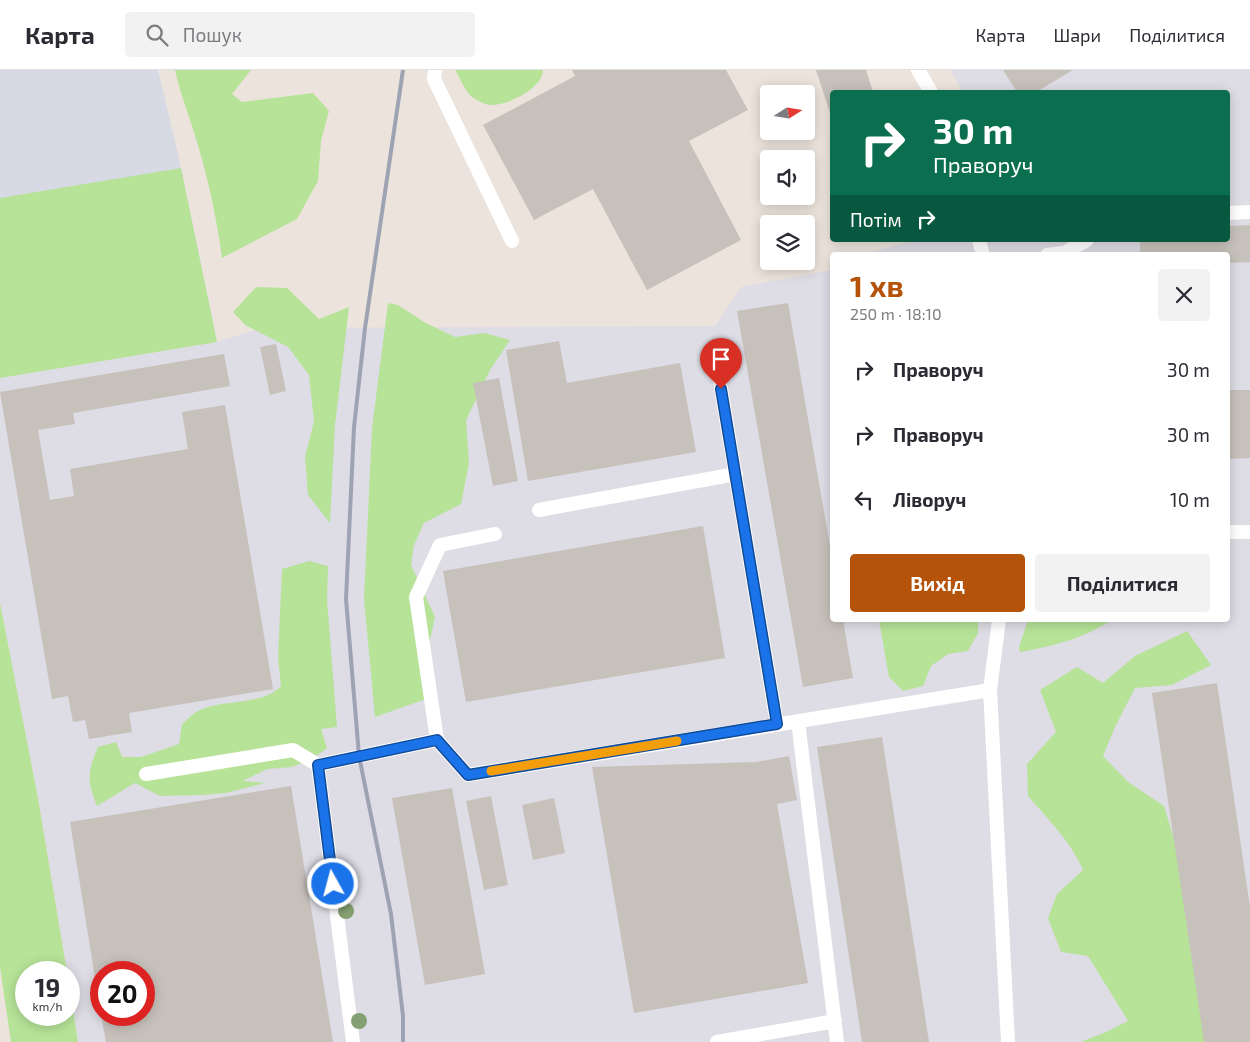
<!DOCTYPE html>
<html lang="uk">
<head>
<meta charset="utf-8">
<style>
	body { margin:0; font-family:"Exo 2",sans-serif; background:#f2f2f3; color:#2b2b33; height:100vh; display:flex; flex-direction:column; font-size:19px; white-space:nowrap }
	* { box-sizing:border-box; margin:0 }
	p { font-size:16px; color:#7c7c81 }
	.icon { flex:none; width:28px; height:28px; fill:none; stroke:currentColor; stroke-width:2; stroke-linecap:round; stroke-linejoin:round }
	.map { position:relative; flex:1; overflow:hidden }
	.panel { position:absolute; left:830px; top:182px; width:400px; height:370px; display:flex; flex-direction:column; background:#fff; border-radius:5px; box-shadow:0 2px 12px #0003 }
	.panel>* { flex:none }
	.banner { position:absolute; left:830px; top:20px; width:400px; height:152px; border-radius:5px; box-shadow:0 2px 12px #0003; background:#0b6e4f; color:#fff; overflow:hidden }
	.needle { width:32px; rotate:78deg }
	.fabs { position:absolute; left:760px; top:15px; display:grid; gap:10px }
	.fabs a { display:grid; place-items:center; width:55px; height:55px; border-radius:5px; background:#fff; box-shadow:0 2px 12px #0003; font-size:25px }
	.speed { position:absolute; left:15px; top:891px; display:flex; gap:10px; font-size:25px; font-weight:700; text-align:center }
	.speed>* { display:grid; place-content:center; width:65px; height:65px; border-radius:50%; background:#fff; box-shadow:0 2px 12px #0003; line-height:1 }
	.speed small { font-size:12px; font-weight:400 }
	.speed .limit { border:8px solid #d22; background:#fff; color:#111 }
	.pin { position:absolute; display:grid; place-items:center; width:42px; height:42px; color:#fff; margin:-51px -21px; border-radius:50% 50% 50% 0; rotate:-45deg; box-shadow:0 0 5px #0007 }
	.pin .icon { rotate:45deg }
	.me { position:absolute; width:55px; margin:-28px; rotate:353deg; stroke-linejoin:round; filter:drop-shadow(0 0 4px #0008) }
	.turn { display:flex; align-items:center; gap:18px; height:105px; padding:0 20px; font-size:22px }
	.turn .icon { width:65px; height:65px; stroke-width:2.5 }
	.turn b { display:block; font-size:35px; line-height:42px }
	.then { display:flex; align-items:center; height:48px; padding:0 20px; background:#0003; gap:10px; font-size:19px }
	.round { display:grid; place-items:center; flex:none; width:52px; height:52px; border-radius:5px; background:#f2f2f3 }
	.head { display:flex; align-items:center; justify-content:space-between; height:85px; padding:0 20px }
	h1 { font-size:30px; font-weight:700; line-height:38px; color:#b45309 }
	.button { display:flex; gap:10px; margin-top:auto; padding:10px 20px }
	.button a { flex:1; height:58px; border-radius:5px; background:#b45309; color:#fff; font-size:20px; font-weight:700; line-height:58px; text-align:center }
	.button a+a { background:#f2f2f3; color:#2b2b33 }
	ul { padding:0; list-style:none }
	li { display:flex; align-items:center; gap:15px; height:65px; padding:0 20px }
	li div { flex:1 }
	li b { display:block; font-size:19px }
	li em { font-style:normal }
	header { display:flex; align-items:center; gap:30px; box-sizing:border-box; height:70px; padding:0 25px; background:#fff; border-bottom:1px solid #e1e1e2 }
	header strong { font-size:24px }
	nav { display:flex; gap:28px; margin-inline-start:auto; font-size:18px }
	.search { width:350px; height:45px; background:#f2f2f3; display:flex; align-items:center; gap:12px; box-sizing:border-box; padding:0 18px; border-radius:5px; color:#7c7c81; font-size:19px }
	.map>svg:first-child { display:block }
	.industrial { fill:#dedce4; fill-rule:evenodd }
	.airport { fill:#d7dae4 }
	.green { fill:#b6e398 }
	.building { fill:#c7c1bb }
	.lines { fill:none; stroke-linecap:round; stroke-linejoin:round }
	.service { stroke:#fff; stroke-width:14 }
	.rail { stroke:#9ea3b4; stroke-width:4 }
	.tree { fill:#849f71 }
	.route-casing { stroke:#114b97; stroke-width:12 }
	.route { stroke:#1a73e8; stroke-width:9 }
	.slow { stroke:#f59e0b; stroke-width:9 }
</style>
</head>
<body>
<header>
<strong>Карта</strong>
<div class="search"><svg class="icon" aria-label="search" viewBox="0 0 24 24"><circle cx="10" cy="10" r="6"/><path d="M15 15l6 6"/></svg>Пошук</div>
<nav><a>Карта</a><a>Шари</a><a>Поділитися</a></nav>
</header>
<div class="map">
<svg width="1250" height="972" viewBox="0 0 1250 972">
	<rect width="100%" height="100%" fill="#ece4dc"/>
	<path class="industrial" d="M 950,0 L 1250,0 L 1250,972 L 78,972 L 69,916 L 69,902 L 67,902 L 38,728 L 0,533 L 0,308 L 217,272 L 262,258 L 715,256 L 741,217 L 832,200 L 832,550 L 1228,550 L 1228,185 L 860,185 L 916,170 L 1228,170 L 1228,22 L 963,22 ZM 101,902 L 144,902 L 144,945 L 101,945 Z"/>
	<path class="airport" d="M 0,0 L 158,0 L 179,88 L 217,272 L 0,308 Z"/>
	<path class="green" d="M 175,0 L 251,0 L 232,24 L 242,32 L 313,23 L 329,41 L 321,71 L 318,111 L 297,149 L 222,188 C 216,143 206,99 192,56 C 186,37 179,19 175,0 Z
		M 455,0 L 543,0 C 543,18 507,36 490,35 C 486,35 476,30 472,27 C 465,21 460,8 455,0 Z
		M 181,98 L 217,272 L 0,308 L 0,128 Z
		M 256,217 L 287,218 L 319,249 L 349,237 L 335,355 L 330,453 L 308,425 L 305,387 L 314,351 L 309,305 L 288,277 L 245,255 L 233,242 Z
		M 388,233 L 398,235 L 424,252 L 455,267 L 484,263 L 510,270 L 490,300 L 466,350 L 469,393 L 461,434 L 424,453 L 414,475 L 411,495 L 435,547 L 426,588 L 426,629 L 375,647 L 364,529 L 372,358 Z
		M 309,491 L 328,496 L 327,530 L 337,657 L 321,659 L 327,678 L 311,690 L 291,697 L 267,699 L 243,711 L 265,713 L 226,723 L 202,725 L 160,726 L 135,713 L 97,736 C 87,710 87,703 98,677 L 116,672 L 122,687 L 141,687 L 179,674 L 182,654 C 187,650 192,644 198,641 C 221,629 263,636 281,616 L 278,588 L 282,499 Z
		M 0,533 L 38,728 L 67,902 L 26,902 L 26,945 L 69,945 L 69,916 L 78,972 L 11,972 L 0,897 Z
		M 879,550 L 978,550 L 978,563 L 968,581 L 948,584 L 931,596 L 923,616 L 903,621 L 889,607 Z
		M 1028,550 L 1116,550 C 1106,552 1097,559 1088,563 C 1066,573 1043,578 1020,582 L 1019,577 Z
		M 1187,561 L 1211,595 L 1172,615 L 1135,618 L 1115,657 L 1103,686 L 1128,712 L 1164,736 L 1194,835 L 1207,972 L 1081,972 L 1106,962 L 1128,951 L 1088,886 L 1061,882 L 1048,848 L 1057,824 L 1083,800 C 1071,772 1048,749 1028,726 L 1027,694 L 1056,662 L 1040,620 L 1077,597 L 1103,613 L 1135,586 Z"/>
	<path class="building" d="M 572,0 L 726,0 L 748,40 L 689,71 L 741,170 L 647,220 L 593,119 L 534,150 L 483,55 L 575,6 Z
		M 816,0 L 866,0 L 873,22 L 832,22 L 832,49 Z
		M 1003,0 L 1073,0 L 1036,22 L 1017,22 Z
		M 1250,155 L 1250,192 L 1228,193 L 1228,185 L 1140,185 L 1140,170 L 1228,170 L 1228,156 Z
		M 788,233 L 832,488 L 832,550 L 843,550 L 853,608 L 803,617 L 737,241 Z
		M 559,271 L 567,313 L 680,293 L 696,382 L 528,411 L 506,280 Z
		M 276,274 L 286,321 L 270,325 L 260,277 Z
		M 224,284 L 230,316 L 73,343 L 75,354 L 38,360 L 50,430 L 74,426 L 70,399 L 188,379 L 182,342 L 225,335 L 273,619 L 129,643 L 132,662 L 89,669 L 85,650 L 73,652 L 68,626 L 52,629 L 0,322 Z
		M 499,308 L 518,411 L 493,416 L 473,313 Z
		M 1228,320 L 1250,320 L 1250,388 L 1228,389 Z
		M 703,456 L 725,588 L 466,632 L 443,501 Z
		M 1217,613 L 1250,837 L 1250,972 L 1204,972 L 1152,623 Z
		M 882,667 L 929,972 L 862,972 L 817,677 Z
		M 789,686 L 797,730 L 777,734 L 808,913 L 634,943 L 592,697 L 756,692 Z
		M 291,716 L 333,972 L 106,972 L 101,945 L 144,945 L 144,902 L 101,902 L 100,939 L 70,752 Z
		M 452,718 L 485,904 L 425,915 L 392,728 Z
		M 491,726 L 508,815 L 484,820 L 466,731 Z
		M 554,728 L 565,783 L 533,790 L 522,735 Z"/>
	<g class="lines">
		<path class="service" d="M 435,0 L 434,9 L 512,171
			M 918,0 L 931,22
			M 1228,143 L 1250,142
			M 979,170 L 983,185
			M 1047,185 L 1064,183 L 1087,170
			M 718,301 L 777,654
			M 539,440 L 736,404
			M 1228,462 L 1250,462
			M 999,550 L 990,620 L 1008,972
			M 798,651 L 837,972
			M 437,670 L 416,527 L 440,475 L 495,464
			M 146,704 L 293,680 L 318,695
			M 353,972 L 318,695 L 437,670 L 468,705 L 990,620
			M 717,972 L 835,951"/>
		<path class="rail" d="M 403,972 L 403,946 L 391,844 L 359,686 L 346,529 L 354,357 L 365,258 L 403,0"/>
	</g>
	<g class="tree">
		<circle cx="346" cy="841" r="8"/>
		<circle cx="359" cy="951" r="8"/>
	</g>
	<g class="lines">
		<defs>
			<path id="route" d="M 333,814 L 318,695 L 437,670 L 468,705 L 777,654 L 721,319"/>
		</defs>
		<use href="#route" class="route-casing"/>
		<use href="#route" class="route"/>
		<path class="slow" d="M 491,701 L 677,671"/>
	</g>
</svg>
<div class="fabs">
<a><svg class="needle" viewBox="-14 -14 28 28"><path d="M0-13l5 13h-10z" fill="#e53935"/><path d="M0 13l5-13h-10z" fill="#7c7c81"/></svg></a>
<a><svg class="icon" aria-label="sound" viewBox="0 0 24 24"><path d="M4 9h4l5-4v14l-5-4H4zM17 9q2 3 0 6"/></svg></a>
<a><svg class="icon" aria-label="layers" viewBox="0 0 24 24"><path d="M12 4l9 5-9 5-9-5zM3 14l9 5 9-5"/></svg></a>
</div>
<div class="speed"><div>19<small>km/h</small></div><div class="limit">20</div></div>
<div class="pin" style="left:721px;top:319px;background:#d93025"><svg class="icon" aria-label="arrive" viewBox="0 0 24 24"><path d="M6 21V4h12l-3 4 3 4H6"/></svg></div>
<svg class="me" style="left:333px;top:814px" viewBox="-20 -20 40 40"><circle r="17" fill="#1a73e8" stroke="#fff" stroke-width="3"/><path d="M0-11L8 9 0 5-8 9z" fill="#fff"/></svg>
<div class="banner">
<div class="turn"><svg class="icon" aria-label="right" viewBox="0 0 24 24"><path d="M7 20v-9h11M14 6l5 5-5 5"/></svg><div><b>30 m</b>Праворуч</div></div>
<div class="then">Потім<svg class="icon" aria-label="right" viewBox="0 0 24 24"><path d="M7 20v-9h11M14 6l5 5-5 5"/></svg></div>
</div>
<section class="panel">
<div class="head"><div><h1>1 хв</h1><p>250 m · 18:10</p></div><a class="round"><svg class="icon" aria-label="close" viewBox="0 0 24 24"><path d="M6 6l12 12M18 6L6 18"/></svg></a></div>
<ul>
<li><svg class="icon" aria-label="right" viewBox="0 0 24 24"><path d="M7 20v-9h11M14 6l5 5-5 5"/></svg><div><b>Праворуч</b></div><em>30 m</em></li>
<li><svg class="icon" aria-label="right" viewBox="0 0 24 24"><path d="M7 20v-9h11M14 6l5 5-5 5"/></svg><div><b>Праворуч</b></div><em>30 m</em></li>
<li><svg class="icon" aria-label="left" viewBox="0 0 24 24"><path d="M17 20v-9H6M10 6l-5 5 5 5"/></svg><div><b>Ліворуч</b></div><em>10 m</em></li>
</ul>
<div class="button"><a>Вихід</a><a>Поділитися</a></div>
</section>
</div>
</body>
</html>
